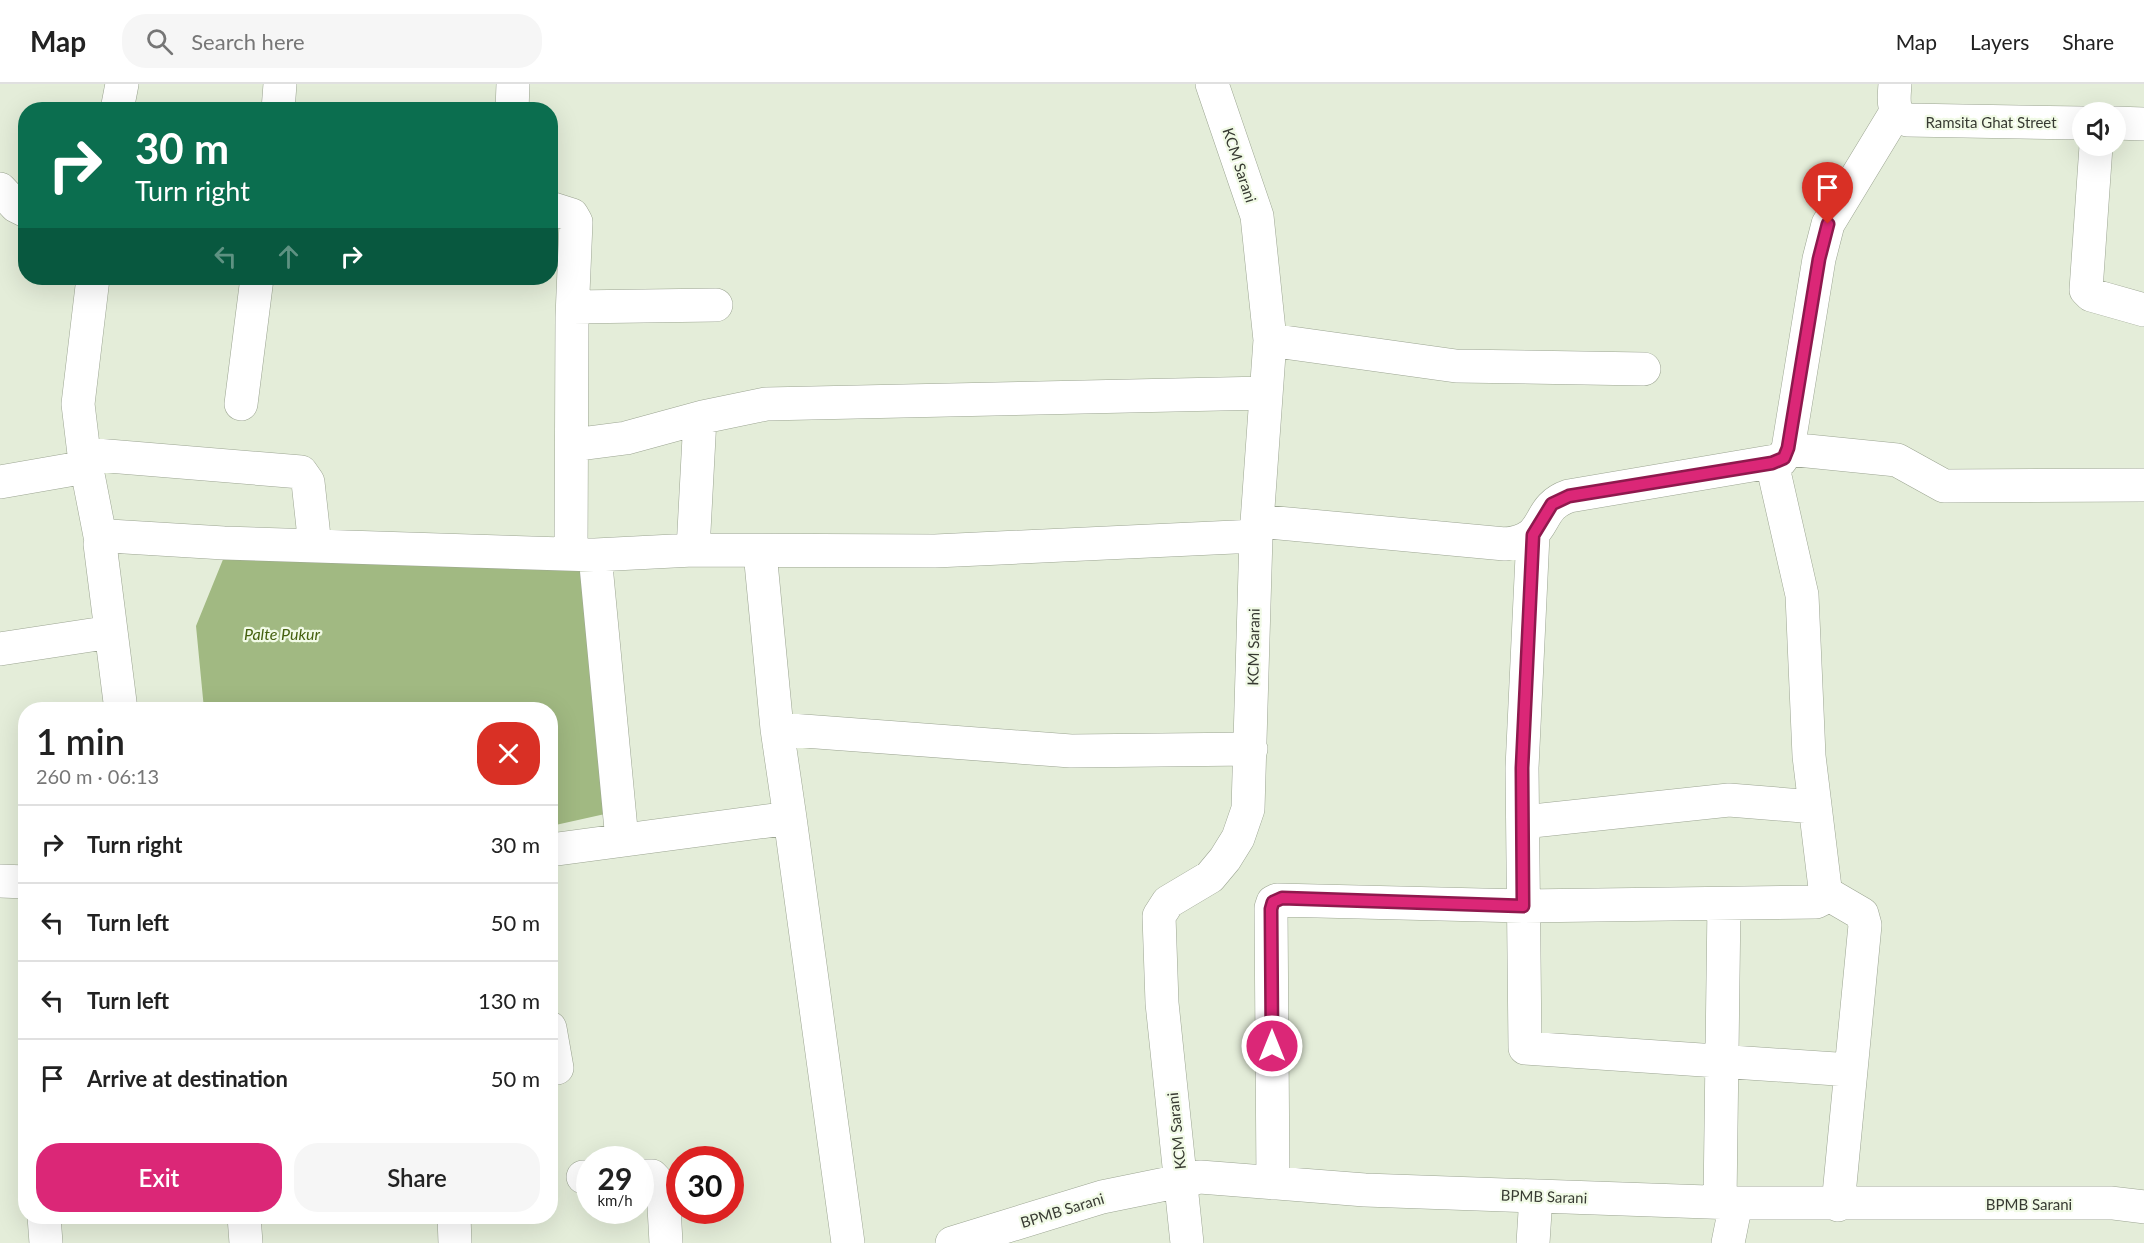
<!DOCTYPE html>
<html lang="en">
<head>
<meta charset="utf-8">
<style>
	body { margin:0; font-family:Lato,sans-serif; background:#f6f6f6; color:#222; height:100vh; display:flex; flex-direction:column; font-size:22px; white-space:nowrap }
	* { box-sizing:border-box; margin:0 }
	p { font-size:20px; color:#767676 }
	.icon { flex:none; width:33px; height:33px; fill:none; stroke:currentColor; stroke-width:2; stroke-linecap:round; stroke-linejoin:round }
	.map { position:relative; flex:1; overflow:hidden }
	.sheet { position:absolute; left:18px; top:618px; width:540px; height:522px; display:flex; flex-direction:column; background:#fff; border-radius:24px; box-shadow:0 6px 24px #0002 }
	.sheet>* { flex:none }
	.banner { position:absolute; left:18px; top:18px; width:540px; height:183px; border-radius:24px; box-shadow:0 6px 24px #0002; background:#0b6e4f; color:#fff; overflow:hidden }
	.controls { position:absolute; left:2072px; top:18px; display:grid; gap:12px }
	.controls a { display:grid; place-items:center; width:54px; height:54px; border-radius:50%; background:#fff; box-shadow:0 6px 24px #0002; font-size:30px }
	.speed { position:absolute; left:576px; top:1062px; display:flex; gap:12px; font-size:30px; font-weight:700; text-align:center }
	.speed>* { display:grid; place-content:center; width:78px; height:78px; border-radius:50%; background:#fff; box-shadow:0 6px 24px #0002; line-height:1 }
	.speed small { font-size:15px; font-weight:400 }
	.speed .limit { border:9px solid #d22; background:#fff; color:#111 }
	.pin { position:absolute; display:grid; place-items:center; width:51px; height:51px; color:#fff; margin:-62px -26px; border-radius:50% 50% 50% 0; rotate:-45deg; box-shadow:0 0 6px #0007 }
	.pin .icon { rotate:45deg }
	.me { position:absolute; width:66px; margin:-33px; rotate:0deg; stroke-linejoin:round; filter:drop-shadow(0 0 4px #0008) }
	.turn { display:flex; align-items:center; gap:21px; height:126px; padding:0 18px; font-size:27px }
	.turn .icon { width:78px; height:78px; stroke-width:2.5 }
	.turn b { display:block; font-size:42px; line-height:51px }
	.lanes { display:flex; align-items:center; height:57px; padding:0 18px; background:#0003; justify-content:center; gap:30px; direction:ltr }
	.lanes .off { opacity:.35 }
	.round { display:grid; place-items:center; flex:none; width:63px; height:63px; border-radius:24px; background:#f6f6f6 }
	.overview { display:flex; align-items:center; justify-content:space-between; height:102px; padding:0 18px }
	h1 { font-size:36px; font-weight:600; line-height:45px }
	.action { display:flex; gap:12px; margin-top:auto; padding:12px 18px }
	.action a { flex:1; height:69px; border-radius:24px; background:#db2777; color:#fff; font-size:24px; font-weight:600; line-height:69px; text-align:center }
	.action a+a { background:#f6f6f6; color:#222 }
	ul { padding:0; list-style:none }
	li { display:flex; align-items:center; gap:18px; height:78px; padding:0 18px; border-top:2px solid #e0e0e0 }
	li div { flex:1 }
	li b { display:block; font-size:22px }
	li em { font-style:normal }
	header { display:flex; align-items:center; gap:36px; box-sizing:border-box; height:84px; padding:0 30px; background:#fff; border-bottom:2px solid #e0e0e0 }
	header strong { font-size:28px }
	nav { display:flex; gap:33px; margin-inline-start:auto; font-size:21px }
	.search { width:420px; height:54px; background:#f6f6f6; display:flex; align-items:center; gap:15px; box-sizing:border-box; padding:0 21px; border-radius:24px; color:#767676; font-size:22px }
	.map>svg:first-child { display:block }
	.water { fill:#a1b982 }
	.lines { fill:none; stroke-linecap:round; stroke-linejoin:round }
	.street-casing { stroke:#9ca592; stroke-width:34 }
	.street { stroke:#fff; stroke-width:33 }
	.route-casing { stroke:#8e194d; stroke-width:15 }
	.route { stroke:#db2777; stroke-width:10 }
	.labels { text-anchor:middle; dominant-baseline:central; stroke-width:4.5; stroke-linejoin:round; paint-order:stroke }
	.street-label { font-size:15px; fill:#373a32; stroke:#f1fae6 }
	.water-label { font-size:16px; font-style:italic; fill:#45610f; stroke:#f1fae6 }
</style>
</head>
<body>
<header>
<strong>Map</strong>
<div class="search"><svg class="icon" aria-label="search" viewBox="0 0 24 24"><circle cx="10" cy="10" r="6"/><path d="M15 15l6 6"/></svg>Search here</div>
<nav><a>Map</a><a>Layers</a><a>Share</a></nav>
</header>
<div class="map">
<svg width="2144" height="1159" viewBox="0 0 2144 1159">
	<rect width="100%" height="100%" fill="#e4edd9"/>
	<path class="water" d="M 224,473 L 593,474 L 614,728 L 551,742 L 550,626 L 204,625 L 196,542 Z"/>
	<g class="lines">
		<defs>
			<path id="street" d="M 1895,0 C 1894,15 1891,29 1907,36 L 2082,39
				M 117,26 L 122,0
				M 278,26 L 280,0
				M 512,26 L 513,0
				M 2115,39 L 2144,40
				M 2096,62 L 2086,206 L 2091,211 L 2144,226
				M 0,105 L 16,122 L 26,127
				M 550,124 L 572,131 L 576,138 L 572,233 L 571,470
				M 93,194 L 78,320 L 84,370 L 101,457
				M 573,223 L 716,221
				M 1270,256 L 1456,282 L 1644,285
				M 241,320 L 257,194
				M 572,361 L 626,354 L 703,333 L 766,320 L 1266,309
				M 1788,365 L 1897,376 L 1944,402 L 2144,401
				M 84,370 L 301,388 L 308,398 L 315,462
				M 0,398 L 86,383
				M 1257,437 L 1505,460 C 1551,456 1533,424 1569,412 L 1781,376 L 1788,365 L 1819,175 L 1828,140 L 1896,28
				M 1533,451 L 1522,684 L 1525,964 L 1851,986
				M 693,466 L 700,334
				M 595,471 L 622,756
				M 0,565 L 111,548
				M 121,626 L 100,460 L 102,454 L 109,452 L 224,459 L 595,471 L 693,466 L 935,467 L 1256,452
				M 777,645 L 1071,667 L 1251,665
				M 790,734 L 848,1159
				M 1523,738 L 1729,716 L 1815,723
				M 550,766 L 790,734 L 777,645 L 760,468
				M 0,797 L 26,798
				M 1826,809 L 1862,830 L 1865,841 L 1838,1121
				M 550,944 L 557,984
				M 640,1092 L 652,1092 L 663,1104 L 666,1159
				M 583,1093 L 590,1093
				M 1273,1099 L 1271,824 L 1273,818 L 1277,816 L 1523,822 L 1816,818 L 1824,814 L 1825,804 L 1809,672 L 1802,511 L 1772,379
				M 1720,1118 L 1724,820
				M 44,1132 L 46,1159
				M 244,1132 L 246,1159
				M 454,1132 L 455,1159
				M 952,1159 L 1102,1113 L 1200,1093 L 1365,1106 L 1736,1119 L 2112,1119 L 2144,1123
				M 1187,1159 L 1162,919 L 1159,832 L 1168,818 L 1210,793 L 1225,775 L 1238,754 L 1248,725 L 1256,452 L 1270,256 L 1257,132 L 1212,0
				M 1533,1159 L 1536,1112
				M 1728,1159 L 1736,1119"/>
		</defs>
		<use href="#street" class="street-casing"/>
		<use href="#street" class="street"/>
	</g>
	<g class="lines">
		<defs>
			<path id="route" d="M 1272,962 L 1271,825 L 1273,818 L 1282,814 L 1523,822 L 1522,684 L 1533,451 L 1552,420 L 1569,412 L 1772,379 L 1784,374 L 1788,364 L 1819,175 L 1828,140"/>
		</defs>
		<use href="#route" class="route-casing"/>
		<use href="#route" class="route"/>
	</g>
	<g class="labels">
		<g class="street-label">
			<text x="1991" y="38">Ramsita Ghat Street</text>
			<text transform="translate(1240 81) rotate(72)">KCM Sarani</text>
			<text transform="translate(1253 563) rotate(-89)">KCM Sarani</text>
			<text transform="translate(1176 1047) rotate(-96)">KCM Sarani</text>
			<text transform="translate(1544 1112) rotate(2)">BPMB Sarani</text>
			<text x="2029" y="1120">BPMB Sarani</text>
			<text transform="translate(1062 1126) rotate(-17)">BPMB Sarani</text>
		</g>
		<g class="water-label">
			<text x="282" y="549">Palte Pukur</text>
		</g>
	</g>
</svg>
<div class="controls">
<a><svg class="icon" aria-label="sound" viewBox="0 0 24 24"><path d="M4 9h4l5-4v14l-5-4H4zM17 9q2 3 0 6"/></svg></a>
</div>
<div class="speed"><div>29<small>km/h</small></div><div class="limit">30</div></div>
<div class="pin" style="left:1828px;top:140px;background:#d93025"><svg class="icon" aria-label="arrive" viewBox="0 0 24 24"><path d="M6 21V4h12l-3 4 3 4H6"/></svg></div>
<svg class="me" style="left:1272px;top:962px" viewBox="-20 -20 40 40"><circle r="17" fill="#db2777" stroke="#fff" stroke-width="3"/><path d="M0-11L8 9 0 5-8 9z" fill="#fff"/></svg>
<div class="banner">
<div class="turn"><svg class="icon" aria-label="right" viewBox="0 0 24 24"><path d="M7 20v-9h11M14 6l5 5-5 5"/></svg><div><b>30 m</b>Turn right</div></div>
<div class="lanes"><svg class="icon off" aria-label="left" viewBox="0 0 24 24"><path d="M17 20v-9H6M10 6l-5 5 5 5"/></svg><svg class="icon off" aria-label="ahead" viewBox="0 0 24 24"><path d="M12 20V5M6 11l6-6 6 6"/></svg><svg class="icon" aria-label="right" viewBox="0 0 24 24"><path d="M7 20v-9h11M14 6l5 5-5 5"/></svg></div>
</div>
<section class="sheet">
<div class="overview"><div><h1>1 min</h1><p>260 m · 06:13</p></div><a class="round" style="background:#d93025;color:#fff"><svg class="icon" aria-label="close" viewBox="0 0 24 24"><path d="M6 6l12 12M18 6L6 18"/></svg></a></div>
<ul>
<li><svg class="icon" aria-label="right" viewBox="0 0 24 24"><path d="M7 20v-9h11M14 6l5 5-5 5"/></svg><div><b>Turn right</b></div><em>30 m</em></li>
<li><svg class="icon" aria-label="left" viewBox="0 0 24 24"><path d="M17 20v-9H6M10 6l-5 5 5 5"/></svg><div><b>Turn left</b></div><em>50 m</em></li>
<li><svg class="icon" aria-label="left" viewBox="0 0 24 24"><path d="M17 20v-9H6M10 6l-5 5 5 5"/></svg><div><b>Turn left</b></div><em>130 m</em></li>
<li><svg class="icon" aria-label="arrive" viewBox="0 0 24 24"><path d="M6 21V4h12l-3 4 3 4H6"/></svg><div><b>Arrive at destination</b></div><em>50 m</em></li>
</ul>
<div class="action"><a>Exit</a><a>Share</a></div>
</section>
</div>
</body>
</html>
